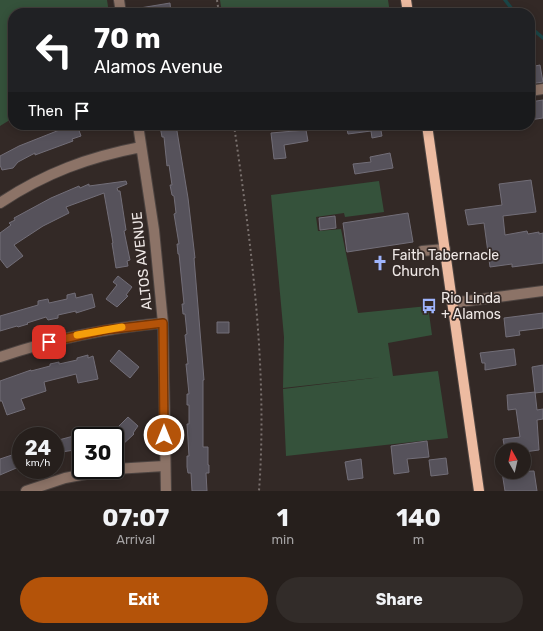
<!DOCTYPE html>
<html lang="en">
<head>
<meta charset="utf-8">
<style>
	body { margin:0; font-family:Rubik,sans-serif; background:#322c29; color:#f1f3f6; height:100vh; display:flex; flex-direction:column; font-size:15px; white-space:nowrap }
	* { box-sizing:border-box; margin:0 }
	p { font-size:13px; color:#a4a2a3 }
	.icon { flex:none; width:22px; height:22px; fill:none; stroke:currentColor; stroke-width:2; stroke-linecap:round; stroke-linejoin:round }
	.map { position:relative; height:491px; overflow:hidden }
	.side { display:flex; flex-direction:column; background:#261f1c; flex:1 }
	.side>* { flex:none }
	.hud { position:absolute; left:8px; top:8px; width:527px; height:122px; border-radius:16px; box-shadow:0 2px 10px #0003,0 0 0 1px #423d3b; background:#202124; color:#fff; overflow:hidden }
	.needle { width:26px; rotate:352deg }
	.buttons { position:absolute; left:495px; top:443px; display:grid; gap:8px }
	.buttons a { display:grid; place-items:center; width:36px; height:36px; border-radius:50%; background:#261f1c; box-shadow:0 2px 10px #0003,0 0 0 1px #423d3b; font-size:20px }
	.speed { position:absolute; left:12px; top:427px; display:flex; gap:8px; font-size:20px; font-weight:700; text-align:center }
	.speed>* { display:grid; place-content:center; width:52px; height:52px; border-radius:50%; background:#261f1c; box-shadow:0 2px 10px #0003,0 0 0 1px #423d3b; line-height:1 }
	.speed small { font-size:10px; font-weight:400 }
	.speed .limit { border:2px solid #111; border-radius:6px; background:#fff; color:#111 }
	.pin { position:absolute; display:grid; place-items:center; width:34px; height:34px; color:#fff; margin:-17px; border-radius:8px; box-shadow:0 2px 6px #0006 }
	.me { position:absolute; width:44px; margin:-22px; rotate:0deg; stroke-linejoin:round; filter:drop-shadow(0 0 3px #0008) }
	.turn { display:flex; align-items:center; gap:14px; height:84px; padding:0 20px; font-size:18px }
	.turn .icon { width:52px; height:52px; stroke-width:2.5 }
	.turn b { display:block; font-size:28px; line-height:34px }
	.then { display:flex; align-items:center; height:38px; padding:0 20px; background:#0003; gap:8px; font-size:15px }
	.eta { display:flex; justify-content:space-evenly; align-items:center; height:68px; text-align:center }
	.eta b { font-size:24px; font-weight:700; line-height:28px }
	.primary-button { display:flex; gap:8px; margin-top:auto; padding:8px 20px }
	.primary-button a { flex:1; height:46px; border-radius:24px; background:#b45309; color:#fff; font-size:16px; font-weight:700; line-height:46px; text-align:center }
	.primary-button a+a { background:#322c29; color:#f1f3f6 }
	.map>svg:first-child { display:block }
	.green { fill:#35523b }
	.lines { fill:none; stroke-linecap:round; stroke-linejoin:round }
	.stream { stroke:#1b4647; stroke-width:3.5 }
	.building { fill:#56525b; stroke:#726e78 }
	.minor-casing { stroke:#4d4441; stroke-width:12 }
	.major-casing { stroke:#4d4441; stroke-width:12 }
	.path { stroke:#7a716e; stroke-width:2; stroke-dasharray:2 3; stroke-linecap:butt }
	.minor { stroke:#8c7367; stroke-width:10 }
	.major { stroke:#edbba1; stroke-width:10 }
	.route-casing { stroke:#753606; stroke-width:10 }
	.route { stroke:#b45309; stroke-width:7 }
	.slow { stroke:#f59e0b; stroke-width:7 }
	.labels { text-anchor:middle; dominant-baseline:central; stroke-width:3.5; stroke-linejoin:round; paint-order:stroke }
	.poi-label { font-size:14px; fill:#f0e9e7; stroke:#332926; text-anchor:start }
	.street-label { font-size:14px; fill:#f0e9e7; stroke:#332926 }
</style>
</head>
<body>
<div class="map">
<svg width="543" height="491" viewBox="0 0 543 491">
	<rect width="100%" height="100%" fill="#332926"/>
	<path class="green" d="M 0,0 L 107,0 L 109,13 L 13,13 L 13,118 L 0,126 Z
		M 220,0 L 388,0 L 390,13 L 222,13 Z
		M 379,181 L 384,212 L 345,217 L 344,213 L 316,217 L 318,231 L 341,229 L 358,313 L 428,306 L 432,335 L 388,343 L 393,376 L 438,371 L 448,438 L 286,456 L 283,389 L 382,377 L 283,388 L 284,337 L 271,195 Z"/>
	<g class="lines">
		<path class="stream" d="M 505,0 L 515,13
			M 530,27 L 543,38"/>
	</g>
	<path class="building" d="M 170,3 L 171,13 L 141,13 L 140,8 Z
		M 540,65 L 543,82 L 530,84 L 530,67 Z
		M 543,100 L 543,118 L 530,120 L 530,102 Z
		M 72,125 L 77,125 L 81,136 L 72,139 L 73,141 L 35,155 L 35,153 L 18,162 L 13,168 L 2,170 L 0,165 L 0,156 L 19,146 Z
		M 176,125 L 188,198 L 195,258 L 194,258 L 204,380 L 203,380 L 203,447 L 208,447 L 208,465 L 209,465 L 209,473 L 206,473 L 207,491 L 192,491 L 191,473 L 188,473 L 187,467 L 187,456 L 189,456 L 187,424 L 189,424 L 189,405 L 187,405 L 187,394 L 189,394 L 186,364 L 188,364 L 185,335 L 187,334 L 185,314 L 183,314 L 182,304 L 184,304 L 179,254 L 178,254 L 177,244 L 179,244 L 174,214 L 176,213 L 174,196 L 172,195 L 170,185 L 172,185 L 169,165 L 167,166 L 164,137 L 162,137 L 160,126 Z
		M 346,125 L 380,125 L 382,136 L 372,138 L 371,131 L 348,134 Z
		M 306,130 L 308,141 L 284,145 L 286,158 L 274,159 L 271,133 Z
		M 390,153 L 393,168 L 355,174 L 353,164 L 371,162 L 370,157 Z
		M 531,180 L 536,212 L 503,216 L 505,235 L 527,231 L 528,234 L 539,232 L 539,234 L 543,233 L 543,263 L 512,267 L 512,264 L 490,267 L 484,223 L 468,225 L 465,210 L 502,205 L 499,184 Z
		M 126,181 L 127,184 L 117,188 L 118,191 L 120,191 L 126,230 L 124,231 L 130,260 L 127,261 L 128,266 L 116,268 L 112,243 L 113,243 L 104,193 L 66,207 L 69,213 L 43,226 L 14,245 L 23,256 L 7,268 L 0,259 L 0,233 L 11,225 L 9,223 L 15,220 L 14,218 L 51,198 L 79,186 L 80,188 L 89,184 L 89,186 Z
		M 408,213 L 413,242 L 347,252 L 343,223 Z
		M 335,216 L 336,228 L 320,230 L 319,218 Z
		M 118,276 L 132,287 L 126,295 L 128,296 L 117,307 L 106,299 L 117,285 L 113,282 Z
		M 75,293 L 76,298 L 92,294 L 95,307 L 76,313 L 76,311 L 58,315 L 58,318 L 48,320 L 46,317 L 27,323 L 28,324 L 18,327 L 17,326 L 0,331 L 0,316 L 38,305 L 38,301 L 48,299 L 49,303 L 67,299 L 67,295 Z
		M 543,313 L 543,328 L 519,331 L 520,335 L 506,337 L 504,318 Z
		M 217,322 L 229,322 L 229,333 L 217,333 Z
		M 514,349 L 516,365 L 485,370 L 485,363 L 482,363 L 480,353 Z
		M 119,350 L 139,367 L 130,378 L 110,361 Z
		M 88,355 L 88,358 L 93,356 L 98,379 L 78,383 L 76,374 L 44,382 L 46,391 L 21,399 L 25,409 L 7,415 L 2,401 L 0,401 L 0,381 L 31,370 L 31,371 L 50,366 L 50,364 L 59,362 L 59,364 L 77,360 L 77,358 Z
		M 543,365 L 543,392 L 535,393 L 532,367 Z
		M 535,392 L 537,410 L 543,409 L 543,419 L 537,420 L 539,450 L 524,452 L 524,450 L 505,450 L 503,439 L 520,437 L 516,409 L 508,410 L 507,395 Z
		M 128,417 L 138,426 L 133,433 L 134,434 L 121,446 L 115,440 L 115,436 L 110,435 Z
		M 81,434 L 81,449 L 55,453 L 55,441 Z
		M 427,441 L 429,457 L 407,459 L 409,472 L 394,474 L 391,446 Z
		M 21,452 L 21,466 L 0,475 L 0,459 Z
		M 446,458 L 448,474 L 431,476 L 429,460 Z
		M 361,459 L 363,478 L 348,480 L 345,462 Z
		M 534,471 L 537,491 L 505,491 L 502,472 Z"/>
	<g class="lines">
		<defs>
			<path id="minor" d="M 119,0 L 121,13
				M 530,91 L 543,89
				M 138,125 L 154,230 L 163,323 L 166,491
				M 0,203 C 45,173 89,157 141,147
				M 422,251 L 445,249
				M 452,303 L 543,291
				M 0,357 C 53,339 107,328 163,323
				M 115,469 L 164,466
				M 26,491 L 65,478 L 107,470"/>
			<path id="major" d="M 406,0 L 408,13
				M 427,125 L 479,491"/>
		</defs>
		<use href="#minor" class="minor-casing"/>
		<use href="#major" class="major-casing"/>
		<path class="path" d="M 217,0 L 219,13
			M 234,125 C 251,244 268,370 259,491"/>
		<use href="#minor" class="minor"/>
		<use href="#major" class="major"/>
	</g>
	<g class="lines">
		<defs>
			<path id="route" d="M 49,342 L 105,330 L 163,323 L 164,435"/>
		</defs>
		<use href="#route" class="route-casing"/>
		<use href="#route" class="route"/>
		<path class="slow" d="M 77,335 L 122,327"/>
	</g>
	<defs>
		<symbol id="church-bare" viewBox="-9 -9 18 18"><path d="M-1.2-6h2.4v3.5h3.3v2.4h-3.3V6h-2.4V-.1h-3.3v-2.4h3.3Z" fill="#9eb4fd" stroke="#332926" stroke-width="2.5" paint-order="stroke"/></symbol>
		<symbol id="bus-bare" viewBox="-9 -9 18 18"><path d="M-5-6H5V4H4V6H2V4H-2V6H-4V4H-5ZM-3.5-4V0h7V-4ZM-3.5 1.2v1.5H-2V1.2ZM2 1.2v1.5H3.5V1.2Z" fill="#9eb4fd" stroke="#332926" stroke-width="2.5" paint-order="stroke"/></symbol>
	</defs>
	<g fill-rule="evenodd">
		<use href="#church-bare" x="369" y="252" width="22" height="22"/>
		<use href="#bus-bare" x="418" y="295" width="22" height="22"/>
	</g>
	<g class="labels">
		<g class="poi-label">
			<text x="392" y="255">Faith Tabernacle<tspan x="392" dy="16">Church</tspan></text>
			<text x="441" y="298">Rio Linda<tspan x="441" dy="16">+ Alamos</tspan></text>
		</g>
		<g class="street-label">
			<text transform="translate(142 261) rotate(-96)">ALTOS AVENUE</text>
		</g>
	</g>
</svg>
<div class="buttons">
<a><svg class="needle" viewBox="-14 -14 28 28"><path d="M0-13l5 13h-10z" fill="#e53935"/><path d="M0 13l5-13h-10z" fill="#a4a2a3"/></svg></a>
</div>
<div class="speed"><div>24<small>km/h</small></div><div class="limit">30</div></div>
<div class="pin" style="left:49px;top:342px;background:#d93025"><svg class="icon" aria-label="arrive" viewBox="0 0 24 24"><path d="M6 21V4h12l-3 4 3 4H6"/></svg></div>
<svg class="me" style="left:164px;top:435px" viewBox="-20 -20 40 40"><circle r="17" fill="#b45309" stroke="#fff" stroke-width="3"/><path d="M0-11L8 9 0 5-8 9z" fill="#fff"/></svg>
<div class="hud">
<div class="turn"><svg class="icon" aria-label="left" viewBox="0 0 24 24"><path d="M17 20v-9H6M10 6l-5 5 5 5"/></svg><div><b>70 m</b>Alamos Avenue</div></div>
<div class="then">Then<svg class="icon" aria-label="arrive" viewBox="0 0 24 24"><path d="M6 21V4h12l-3 4 3 4H6"/></svg></div>
</div>
</div>
<section class="side">
<div class="eta">
<div><b>07:07</b><p>Arrival</p></div>
<div><b>1</b><p>min</p></div>
<div><b>140</b><p>m</p></div>
</div>
<div class="primary-button"><a>Exit</a><a>Share</a></div>
</section>
</body>
</html>
